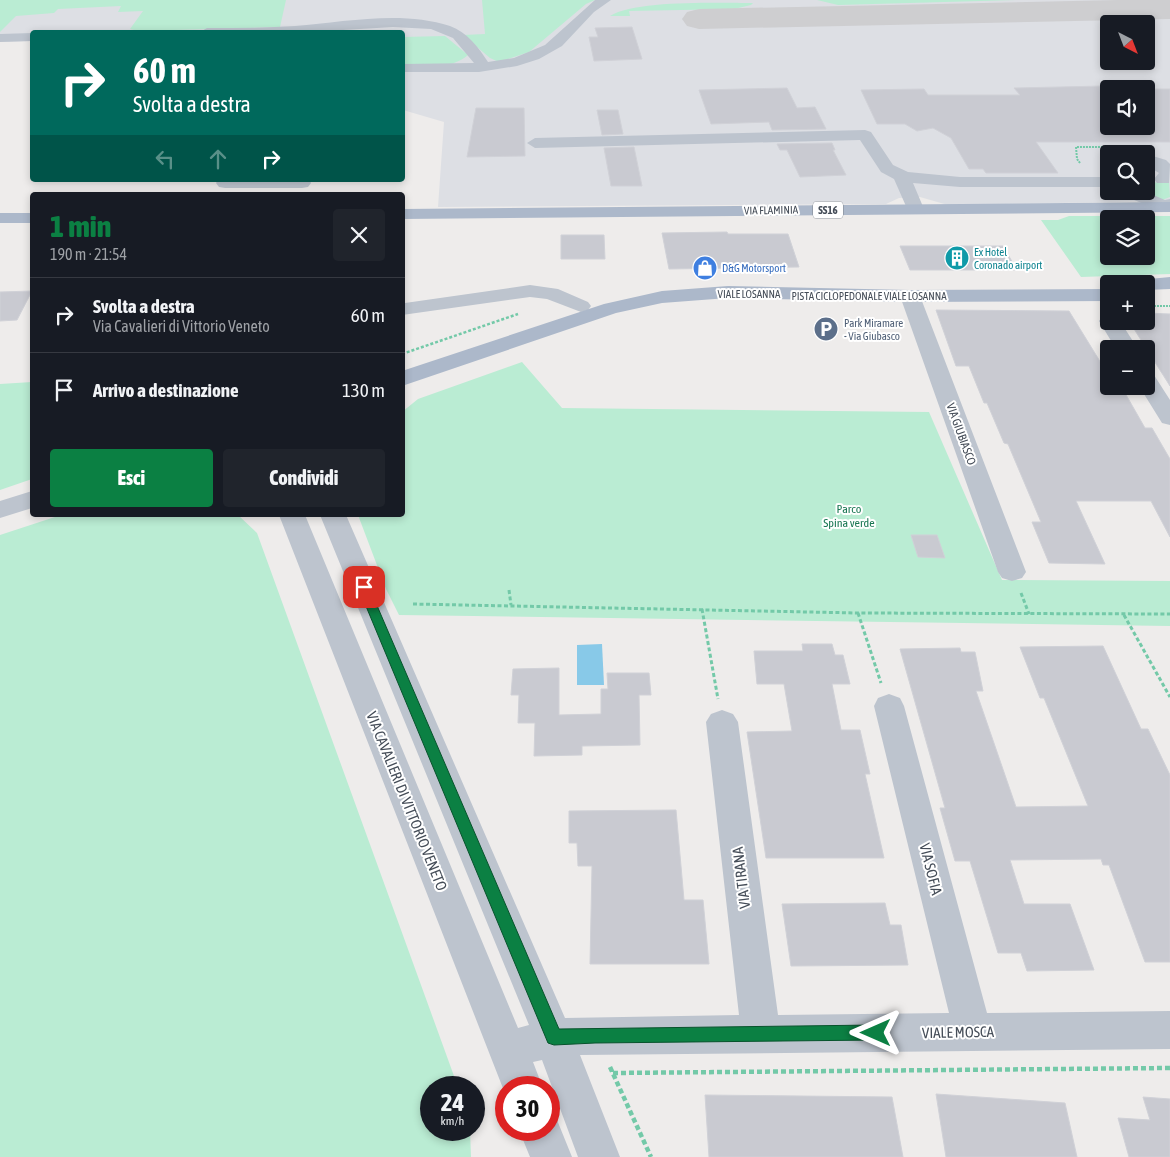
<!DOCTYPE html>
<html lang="it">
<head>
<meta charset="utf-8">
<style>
	body { margin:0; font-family:"Asap Condensed",sans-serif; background:#20242c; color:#f1f3f6; height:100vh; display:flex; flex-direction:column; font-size:19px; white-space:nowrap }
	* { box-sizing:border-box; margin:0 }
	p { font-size:16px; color:#9ea1a6 }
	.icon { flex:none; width:28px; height:28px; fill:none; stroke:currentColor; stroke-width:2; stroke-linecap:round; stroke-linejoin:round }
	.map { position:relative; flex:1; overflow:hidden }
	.drawer { position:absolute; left:30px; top:192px; width:375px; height:325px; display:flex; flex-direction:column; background:#171b24; border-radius:5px; box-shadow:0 2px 8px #0003 }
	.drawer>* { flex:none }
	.guide { position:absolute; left:30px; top:30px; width:375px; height:152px; border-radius:5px; box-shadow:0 2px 8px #0003; background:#00695c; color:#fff; overflow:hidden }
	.needle { width:32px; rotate:138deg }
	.buttons { position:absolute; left:1100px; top:15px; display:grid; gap:10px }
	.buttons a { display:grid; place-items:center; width:55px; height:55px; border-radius:5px; background:#171b24; box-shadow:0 2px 8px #0003; font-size:25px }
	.speed { position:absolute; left:420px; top:1076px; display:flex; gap:10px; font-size:25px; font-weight:700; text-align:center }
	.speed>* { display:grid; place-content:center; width:65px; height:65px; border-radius:50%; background:#171b24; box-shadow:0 2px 8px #0003; line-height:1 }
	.speed small { font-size:12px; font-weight:400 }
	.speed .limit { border:8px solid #d22; background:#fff; color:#111 }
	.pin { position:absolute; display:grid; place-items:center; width:42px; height:42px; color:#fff; margin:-21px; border-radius:10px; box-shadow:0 2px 8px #0006 }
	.me { position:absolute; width:55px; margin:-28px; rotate:270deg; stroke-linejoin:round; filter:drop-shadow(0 0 4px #0008) }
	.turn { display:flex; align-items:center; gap:18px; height:105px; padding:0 20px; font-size:22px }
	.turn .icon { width:65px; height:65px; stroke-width:2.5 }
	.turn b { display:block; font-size:35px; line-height:42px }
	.lanes { display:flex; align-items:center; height:48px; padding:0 20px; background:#0003; justify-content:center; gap:25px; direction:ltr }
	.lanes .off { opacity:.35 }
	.round { display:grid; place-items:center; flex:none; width:52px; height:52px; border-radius:5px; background:#20242c }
	.overview { display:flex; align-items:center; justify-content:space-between; height:85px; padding:0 20px }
	h1 { font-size:30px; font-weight:800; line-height:38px; color:#0b8043 }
	.action { display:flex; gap:10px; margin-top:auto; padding:10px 20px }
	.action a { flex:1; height:58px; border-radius:5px; background:#0b8043; color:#fff; font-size:20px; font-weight:800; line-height:58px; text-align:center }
	.action a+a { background:#20242c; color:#f1f3f6 }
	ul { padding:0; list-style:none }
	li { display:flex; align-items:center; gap:15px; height:75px; padding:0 20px; border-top:1px solid #363941 }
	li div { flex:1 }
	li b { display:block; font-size:19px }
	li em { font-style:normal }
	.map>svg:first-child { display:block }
	.airport { fill:#dddfe4; fill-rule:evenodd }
	.green { fill:#baecd3; fill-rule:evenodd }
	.water { fill:#88c9e8 }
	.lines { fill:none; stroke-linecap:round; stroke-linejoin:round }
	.taxiway { fill:#ceced0; fill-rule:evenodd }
	.building { fill:#c9cad1; stroke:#d0d1d7; fill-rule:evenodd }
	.path-far3 { stroke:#73c9a8; stroke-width:2; stroke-dasharray:2 1; stroke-linecap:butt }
	.path-far2 { stroke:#73c9a8; stroke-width:2.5; stroke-dasharray:3 2; stroke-linecap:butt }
	.path-far1 { stroke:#73c9a8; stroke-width:3; stroke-dasharray:4 2.5; stroke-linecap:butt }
	.path { stroke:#73c9a8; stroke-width:4.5; stroke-dasharray:5 3; stroke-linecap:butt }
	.minor { fill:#bdc4ce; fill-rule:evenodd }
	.major { fill:#acb8ca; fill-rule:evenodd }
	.route { fill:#0b8043; stroke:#07532c }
	.labels { text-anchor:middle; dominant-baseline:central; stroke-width:4; stroke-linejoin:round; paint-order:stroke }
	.far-street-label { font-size:11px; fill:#454d58; stroke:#fff }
	.shield { fill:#fff; stroke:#7d828a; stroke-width:1 }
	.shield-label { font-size:11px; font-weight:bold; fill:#454d58 }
	.far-culture-label { font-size:11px; fill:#0d838f; stroke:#fff; text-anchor:start }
	.far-shop-label { font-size:11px; fill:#366cbe; stroke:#fff; text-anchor:start }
	.far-service-label { font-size:11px; fill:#4e5e75; stroke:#fff; text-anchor:start }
	.street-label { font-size:12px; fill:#454d58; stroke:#fff }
	.park-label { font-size:12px; fill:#197652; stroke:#fff }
	.near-street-label { font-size:15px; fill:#454d58; stroke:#fff }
</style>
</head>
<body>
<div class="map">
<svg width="1170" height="1157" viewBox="0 0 1170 1157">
	<rect width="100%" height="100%" fill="#eeeceb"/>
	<path class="airport" d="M 0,0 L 1170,0 L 1170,201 L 948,205 L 920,197 L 899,198 L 886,204 L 438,207 L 444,122 L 403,110 L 402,32 L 32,32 L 32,41 L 0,42 ZM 1109,24 L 1146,24 L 1146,61 L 1109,61 ZM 1109,89 L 1146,89 L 1146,126 L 1109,126 ZM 1109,154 L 1146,154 L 1146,191 L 1109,191 Z"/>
	<path class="green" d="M 0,0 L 286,0 L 280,27 L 138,31 L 130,29 L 143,11 L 118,12 L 121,6 L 58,9 L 54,13 L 16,16 L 0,32 Z
		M 482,0 L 595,0 L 586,4 L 529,52 L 499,62 L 490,58 L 463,35 L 485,34 Z
		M 817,0 L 1016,0 L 838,5 Z
		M 753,3 L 751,5 L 734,9 L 629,11 L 630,16 L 610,16 C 635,0 719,3 753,3 Z
		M 445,36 L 468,55 C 451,70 424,66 403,67 L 402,37 Z
		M 1146,182 L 1169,183 L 1170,197 L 1162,200 L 1135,191 L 1146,191 Z
		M 1069,216 L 1170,216 L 1170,274 L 1081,277 L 1041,220 L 1058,220 ZM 1109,219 L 1146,219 L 1146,256 L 1109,256 Z
		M 522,362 L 562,408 L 929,412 L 1002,580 L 1170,581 L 1170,626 L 399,615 L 386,589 L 358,515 L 402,515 L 402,412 L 418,399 Z
		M 32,382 L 32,479 L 0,490 L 0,384 Z
		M 61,515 L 238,515 L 257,533 L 458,1087 L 431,1088 L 431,1130 L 470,1130 L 471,1157 L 0,1157 L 0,535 Z"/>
	<path class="water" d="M 602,644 L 604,685 L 577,685 L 577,645 Z"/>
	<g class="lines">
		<path class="taxiway" d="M 1118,0 L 1170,0 L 1170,19 L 699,29 L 687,26 L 682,19 L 687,12 L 699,9 Z"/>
	</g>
	<path class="building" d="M 632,27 L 642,59 L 594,61 L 589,37 L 598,37 L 595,28 Z
		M 1148,85 L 1152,89 L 1170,89 L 1170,142 L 1036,142 L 1058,173 L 986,173 L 983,169 L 969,169 L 951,138 L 933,128 L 917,131 L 905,124 L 877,124 L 861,90 L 924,89 L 928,95 L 1020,95 L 1014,88 ZM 1109,89 L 1146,89 L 1146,126 L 1109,126 Z
		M 787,88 L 797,108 L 815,107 L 826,129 L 772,130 L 769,122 L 711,124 L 699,90 Z
		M 476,108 L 524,108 L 525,156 L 467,157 Z
		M 597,110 L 618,110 L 623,134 L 602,135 Z
		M 832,143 L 835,150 L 833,150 L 846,175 L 800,177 L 787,150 L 780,150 L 777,144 Z
		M 634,147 L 642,186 L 611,186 L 604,148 Z
		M 727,232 L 728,234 L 788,234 L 799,267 L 669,269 L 662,233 Z
		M 561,235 L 604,235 L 605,259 L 561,259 Z
		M 900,246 L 1003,246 L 1017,270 L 910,270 Z
		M 32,291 L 17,320 L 0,321 L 0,292 Z
		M 936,310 L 1069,311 L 1109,376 L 1109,386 L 1115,386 L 1119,393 L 1125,393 L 1145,428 L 1152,428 L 1170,459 L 1170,537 L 1151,501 L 1076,501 L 1105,564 L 1049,563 L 1032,522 L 1041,522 L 1008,444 L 1004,443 L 987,403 L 984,403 L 969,366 L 956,366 Z
		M 1146,313 L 1170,314 L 1170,386 L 1129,321 L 1146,321 Z
		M 911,535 L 937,535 L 945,558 L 918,557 Z
		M 802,644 L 832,644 L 835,655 L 843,655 L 850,684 L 832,684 L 841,730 L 860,730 L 870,774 L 865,774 L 884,858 L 766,858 L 747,732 L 792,731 L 784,684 L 757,684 L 754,651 L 803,651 Z
		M 1103,646 L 1141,729 L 1148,729 L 1170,775 L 1170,962 L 1145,962 L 1109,865 L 1103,865 L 1101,859 L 1010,860 L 1024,904 L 1070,904 L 1094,970 L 1027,971 L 1021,953 L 998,953 L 970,861 L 955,861 L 940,808 L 945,808 L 900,649 L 960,648 L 961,652 L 975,652 L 983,691 L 976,691 L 1016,807 L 1088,806 L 1044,698 L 1040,698 L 1020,647 Z
		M 559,668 L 559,715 L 601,714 L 601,689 L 608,689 L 607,673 L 649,673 L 651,695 L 639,695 L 640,745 L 582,746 L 582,755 L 534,756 L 535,723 L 518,723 L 519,695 L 511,695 L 513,669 Z
		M 676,810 L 684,900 L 703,900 L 709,964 L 590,964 L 592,866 L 578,866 L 577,843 L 569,843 L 569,811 Z
		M 885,903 L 890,925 L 901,925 L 908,965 L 791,966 L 782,904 Z
		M 936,1094 L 1065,1103 L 1077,1157 L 946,1157 Z
		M 705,1095 L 892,1097 L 903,1157 L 709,1157 Z
		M 1143,1097 L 1170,1099 L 1170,1157 L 1129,1157 L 1118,1118 L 1150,1120 Z"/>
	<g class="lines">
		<path class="path-far3" d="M 1080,163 L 1077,159 L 1076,147 L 1137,147
			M 1151,306 L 1170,306"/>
		<path class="path-far2" d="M 402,354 L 518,314"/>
		<path class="path-far1" d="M 509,590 L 511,605
			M 1021,593 L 1029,614
			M 413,604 L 858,613 L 1170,614
			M 702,609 L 718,699
			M 858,613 L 881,683
			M 1124,615 L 1170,697"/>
		<path class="path" d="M 610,1067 L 651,1157
			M 613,1073 L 1170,1068"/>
		<path class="minor" d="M 595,0 L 611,0 L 594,12 L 562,46 L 539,59 L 517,66 L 479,72 L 402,72 L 402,64 L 474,63 L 453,38 L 431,29 L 393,27 L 310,32 L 200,32 L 207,28 C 236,28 266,28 295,26 C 344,22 402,10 450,26 C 467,32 479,48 488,62 L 514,58 L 545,45 Z
			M 32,33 L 32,41 L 0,42 L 0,34 Z
			M 865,130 L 871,132 L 893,165 L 908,172 L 960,177 L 1109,177 L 1109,187 L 960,187 L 913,183 L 924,209 L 921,213 L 909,213 L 894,179 L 881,172 L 860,140 L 535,148 L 527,143 L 535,138 Z
			M 1146,154 L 1166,160 L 1170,164 L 1169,183 L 1157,183 L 1154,179 L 1159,173 L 1146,165 Z
			M 218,180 L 309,180 L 311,183 L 308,187 L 302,188 L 225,188 L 219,187 L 216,183 Z
			M 1119,191 L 1144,191 L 1165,200 L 1170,199 L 1170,212 L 1161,211 L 1122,195 Z
			M 530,285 L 558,289 L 588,302 L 591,306 L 588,310 L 581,312 L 547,299 L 530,297 L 402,315 L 402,303 L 405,303 Z
			M 910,290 L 917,292 L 920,296 L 1026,572 L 1022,578 L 1012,581 L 1002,578 L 998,572 L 900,296 L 903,292 Z
			M 1109,315 L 1109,321 L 1120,321 L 1138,349 L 1116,349 L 1099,321 L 1102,317 Z
			M 1146,373 L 1154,375 L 1170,400 L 1170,425 L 1162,423 L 1139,386 L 1146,386 Z
			M 32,491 L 32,508 L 0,518 L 0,501 Z
			M 279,515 L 305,515 L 518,1028 L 529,1025 L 320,515 L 346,515 L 565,1018 L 739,1015 L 706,722 L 711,714 L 722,710 L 733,714 L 738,722 L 778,1015 L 949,1013 L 874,706 L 878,698 L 889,694 L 900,698 L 904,706 L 987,1013 L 1170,1011 L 1170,1049 L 580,1055 L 620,1157 L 578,1157 L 542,1060 L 533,1062 L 543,1088 L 506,1088 L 506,1096 Z
			M 549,1113 L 555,1115 L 572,1157 L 530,1157 L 519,1130 L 549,1130 Z"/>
		<path class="major" d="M 1170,202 L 1170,212 L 402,219 L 402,209 Z
			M 0,213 L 32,213 L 32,223 L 0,223 Z
			M 1170,277 L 1170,289 L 1146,290 L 1146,284 L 1136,284 L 1139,280 Z
			M 728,286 L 910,290 L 1109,289 L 1109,301 L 910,302 L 728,298 L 662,303 L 616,313 L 402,386 L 402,371 L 604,304 L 662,291 Z"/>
	</g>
	<path class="route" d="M 364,583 L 369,587 L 559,1029 L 876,1025 L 882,1027 L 884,1033 L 882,1038 L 876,1040 L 595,1043 L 554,1045 L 548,1043 L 358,587 Z"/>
	<defs>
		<symbol id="building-disc" viewBox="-11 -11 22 22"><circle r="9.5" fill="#0f9aa8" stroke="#fff"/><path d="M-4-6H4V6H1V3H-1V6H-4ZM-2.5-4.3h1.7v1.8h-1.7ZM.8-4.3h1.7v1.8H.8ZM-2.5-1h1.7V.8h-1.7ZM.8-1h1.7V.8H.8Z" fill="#fff"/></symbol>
		<symbol id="shop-disc" viewBox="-11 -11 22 22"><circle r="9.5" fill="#3f7fe0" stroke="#fff"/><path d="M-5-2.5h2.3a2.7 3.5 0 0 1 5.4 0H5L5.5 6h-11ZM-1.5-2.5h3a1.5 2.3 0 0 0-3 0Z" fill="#fff"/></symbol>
		<symbol id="parking-disc" viewBox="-11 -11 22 22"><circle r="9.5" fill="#5c6f8a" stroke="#fff"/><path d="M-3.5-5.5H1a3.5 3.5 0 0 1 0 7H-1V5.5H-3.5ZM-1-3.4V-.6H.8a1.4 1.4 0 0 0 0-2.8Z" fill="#fff"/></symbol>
	</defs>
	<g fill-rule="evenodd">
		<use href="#building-disc" x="943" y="244" width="28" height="28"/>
		<use href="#shop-disc" x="691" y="254" width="28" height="28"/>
		<use href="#parking-disc" x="812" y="315" width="28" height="28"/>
	</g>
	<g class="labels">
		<g class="far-street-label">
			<text transform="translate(771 210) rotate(-1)">VIA FLAMINIA</text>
			<text x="749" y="294">VIALE LOSANNA</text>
			<text x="869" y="296">PISTA CICLOPEDONALE VIALE LOSANNA</text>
		</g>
		<rect class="shield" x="813" y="201.5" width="30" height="17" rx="4"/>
		<g class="shield-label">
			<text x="828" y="210">SS16</text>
		</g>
		<g class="far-culture-label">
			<text x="974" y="252">Ex Hotel<tspan x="974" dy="13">Coronado airport</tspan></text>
		</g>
		<g class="far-shop-label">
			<text x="722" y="268">D&amp;G Motorsport</text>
		</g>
		<g class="far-service-label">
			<text x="844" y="323">Park Miramare<tspan x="844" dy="13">- Via Giubasco</tspan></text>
		</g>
		<g class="street-label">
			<text transform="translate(961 434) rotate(70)">VIA GIUBIASCO</text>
		</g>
		<g class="park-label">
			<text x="849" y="509">Parco<tspan x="849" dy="14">Spina verde</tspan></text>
		</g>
		<g class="near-street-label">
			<text transform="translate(407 801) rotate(68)">VIA CAVALIERI DI VITTORIO VENETO</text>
			<text transform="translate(931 869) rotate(76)">VIA SOFIA</text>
			<text transform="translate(741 878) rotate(-97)">VIA TIRANA</text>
			<text transform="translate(958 1032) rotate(-1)">VIALE MOSCA</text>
		</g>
	</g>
</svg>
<div class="buttons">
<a><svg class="needle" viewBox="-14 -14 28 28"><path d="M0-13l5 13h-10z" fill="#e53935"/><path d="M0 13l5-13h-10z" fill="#9ea1a6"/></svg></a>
<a><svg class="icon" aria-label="sound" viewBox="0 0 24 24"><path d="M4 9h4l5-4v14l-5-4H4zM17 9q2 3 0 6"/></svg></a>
<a><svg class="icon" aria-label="search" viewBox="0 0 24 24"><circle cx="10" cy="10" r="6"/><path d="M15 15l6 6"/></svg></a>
<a><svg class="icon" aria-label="layers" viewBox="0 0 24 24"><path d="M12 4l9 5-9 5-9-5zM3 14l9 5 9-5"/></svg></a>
<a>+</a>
<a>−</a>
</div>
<div class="speed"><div>24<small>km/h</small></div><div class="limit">30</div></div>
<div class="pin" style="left:364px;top:587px;background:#d93025"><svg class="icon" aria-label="arrive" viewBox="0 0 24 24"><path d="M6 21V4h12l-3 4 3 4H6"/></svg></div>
<svg class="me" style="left:876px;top:1033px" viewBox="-20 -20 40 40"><path d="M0-17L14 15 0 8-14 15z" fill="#0b8043" stroke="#fff" stroke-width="4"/></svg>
<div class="guide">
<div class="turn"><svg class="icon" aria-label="right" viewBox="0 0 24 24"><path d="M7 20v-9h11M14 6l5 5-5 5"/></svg><div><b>60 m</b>Svolta a destra</div></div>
<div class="lanes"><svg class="icon off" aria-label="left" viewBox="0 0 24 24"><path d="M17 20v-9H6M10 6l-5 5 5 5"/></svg><svg class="icon off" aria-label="ahead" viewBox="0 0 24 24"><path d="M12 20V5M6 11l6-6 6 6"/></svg><svg class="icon" aria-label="right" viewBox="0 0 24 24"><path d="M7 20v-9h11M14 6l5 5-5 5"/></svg></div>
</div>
<section class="drawer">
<div class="overview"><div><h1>1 min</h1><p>190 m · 21:54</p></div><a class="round"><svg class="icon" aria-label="close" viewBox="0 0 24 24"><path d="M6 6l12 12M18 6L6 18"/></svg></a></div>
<ul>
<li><svg class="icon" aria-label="right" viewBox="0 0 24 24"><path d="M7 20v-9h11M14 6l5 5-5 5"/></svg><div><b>Svolta a destra</b><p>Via Cavalieri di Vittorio Veneto</p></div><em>60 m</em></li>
<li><svg class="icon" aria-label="arrive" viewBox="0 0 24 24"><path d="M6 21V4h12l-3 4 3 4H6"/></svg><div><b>Arrivo a destinazione</b></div><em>130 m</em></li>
</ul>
<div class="action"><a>Esci</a><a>Condividi</a></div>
</section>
</div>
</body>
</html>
